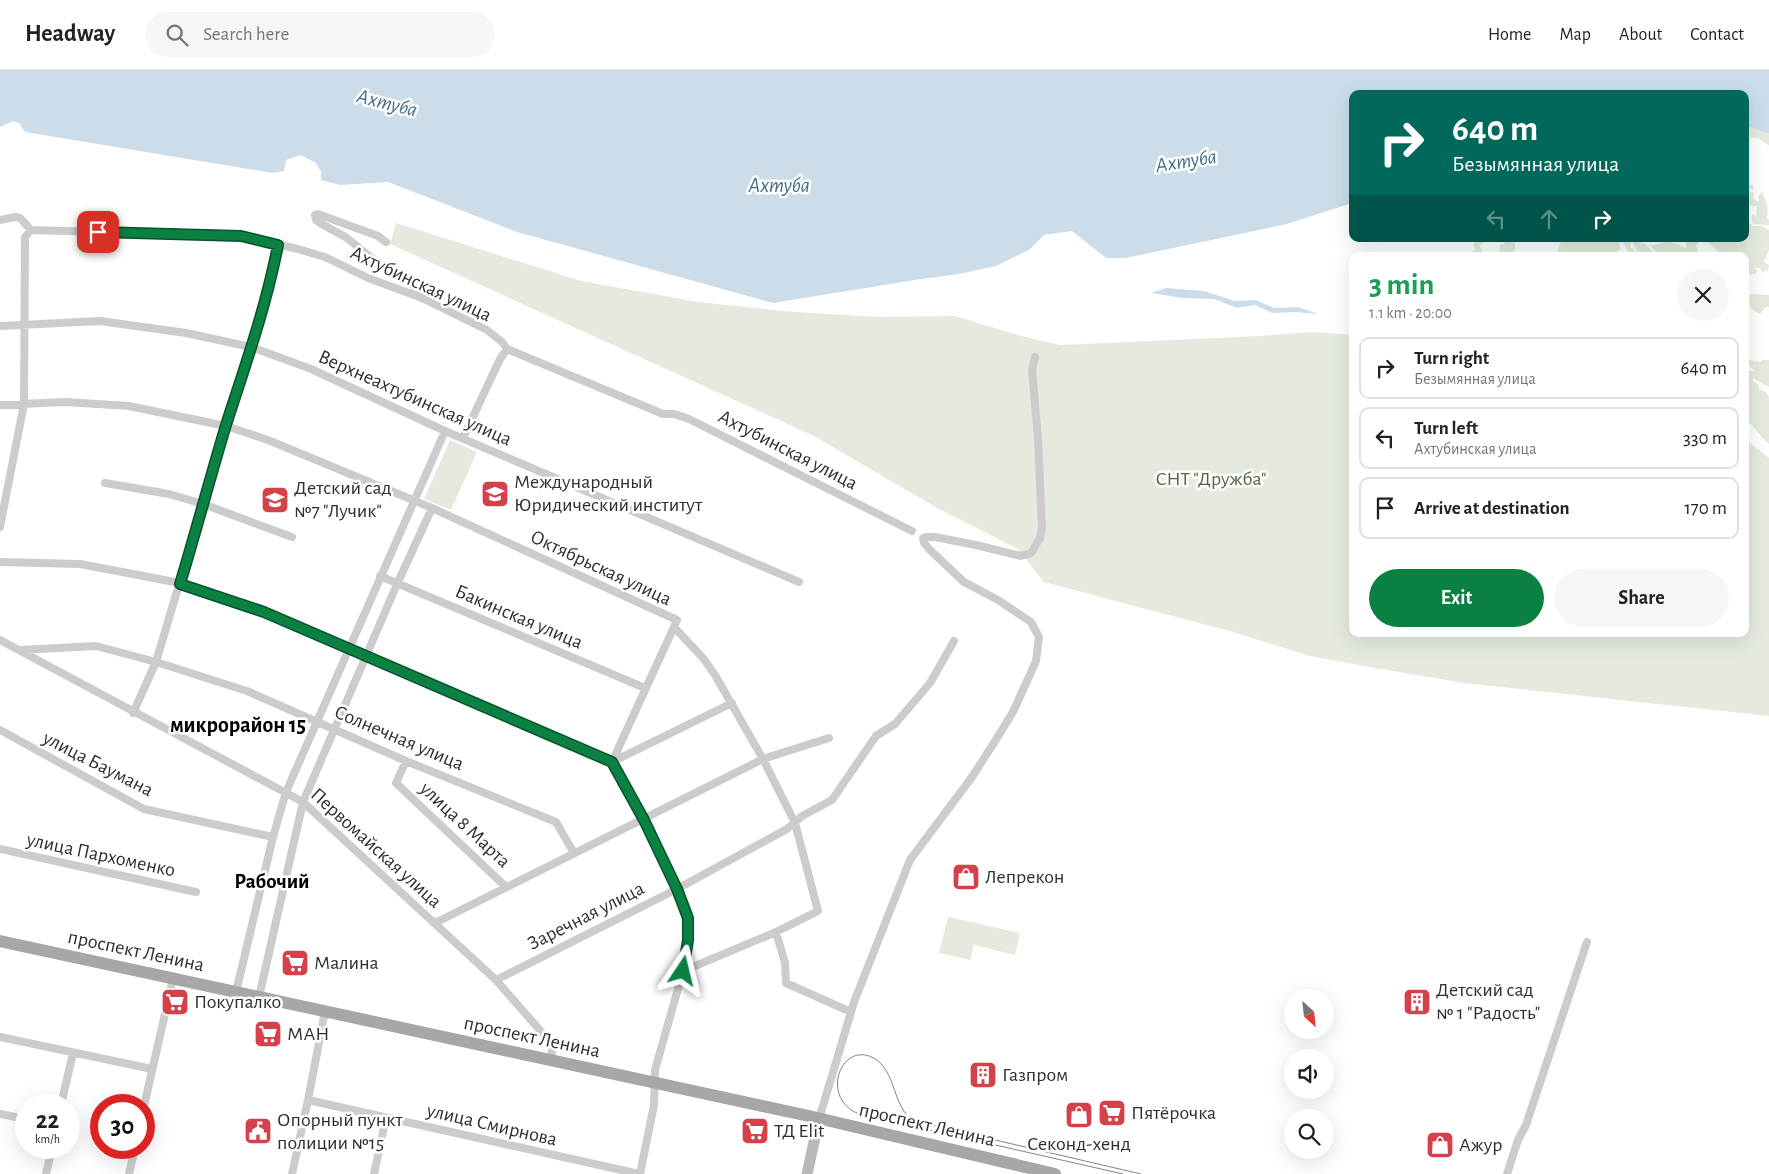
<!DOCTYPE html>
<html lang="en">
<head>
<meta charset="utf-8">
<style>
	body { margin:0; font-family:"Alegreya Sans",sans-serif; background:#f6f6f6; color:#222; height:100vh; display:flex; flex-direction:column; font-size:19px; white-space:nowrap }
	* { box-sizing:border-box; margin:0 }
	p { font-size:16px; color:#767676 }
	.icon { flex:none; width:28px; height:28px; fill:none; stroke:currentColor; stroke-width:2; stroke-linecap:round; stroke-linejoin:round }
	.map { position:relative; flex:1; overflow:hidden }
	.panel { position:absolute; left:1349px; top:182px; width:400px; height:385px; display:flex; flex-direction:column; background:#fff; border-radius:10px; box-shadow:0 5px 20px #0002 }
	.panel>* { flex:none }
	.guide { position:absolute; left:1349px; top:20px; width:400px; height:152px; border-radius:10px; box-shadow:0 5px 20px #0002; background:#00695c; color:#fff; overflow:hidden }
	.needle { width:32px; rotate:153deg }
	.controls { position:absolute; left:1284px; top:919px; display:grid; gap:10px }
	.controls a { display:grid; place-items:center; width:50px; height:50px; border-radius:50%; background:#fff; box-shadow:0 5px 20px #0002; font-size:25px }
	.speed { position:absolute; left:15px; top:1024px; display:flex; gap:10px; font-size:25px; font-weight:700; text-align:center }
	.speed>* { display:grid; place-content:center; width:65px; height:65px; border-radius:50%; background:#fff; box-shadow:0 5px 20px #0002; line-height:1 }
	.speed small { font-size:12px; font-weight:400 }
	.speed .limit { border:8px solid #d22; background:#fff; color:#111 }
	.pin { position:absolute; display:grid; place-items:center; width:42px; height:42px; color:#fff; margin:-21px; border-radius:10px; box-shadow:0 2px 8px #0006 }
	.me { position:absolute; width:55px; margin:-28px; rotate:10deg; stroke-linejoin:round; filter:drop-shadow(0 0 4px #0008) }
	.turn { display:flex; align-items:center; gap:18px; height:105px; padding:0 20px; font-size:22px }
	.turn .icon { width:65px; height:65px; stroke-width:2.5 }
	.turn b { display:block; font-size:35px; line-height:42px }
	.lanes { display:flex; align-items:center; height:48px; padding:0 20px; background:#0003; justify-content:center; gap:25px; direction:ltr }
	.lanes .off { opacity:.35 }
	.round { display:grid; place-items:center; flex:none; width:52px; height:52px; border-radius:26px; background:#f6f6f6 }
	.head { display:flex; align-items:center; justify-content:space-between; height:85px; padding:0 20px }
	h1 { font-size:30px; font-weight:700; line-height:38px; color:#1e9e55 }
	.button { display:flex; gap:10px; margin-top:auto; padding:10px 20px }
	.button a { flex:1; height:58px; border-radius:30px; background:#0b8043; color:#fff; font-size:20px; font-weight:700; line-height:58px; text-align:center }
	.button a+a { background:#f6f6f6; color:#222 }
	ul { padding:0; list-style:none }
	li { display:flex; align-items:center; gap:15px; height:62px; margin:0 10px 8px; padding:0 10px; border:2px solid #e0e0e0; border-radius:10px }
	li div { flex:1 }
	li b { display:block; font-size:19px }
	li em { font-style:normal }
	header { display:flex; align-items:center; gap:30px; box-sizing:border-box; height:70px; padding:0 25px; background:#fff; border-bottom:1px solid #e0e0e0 }
	header strong { font-size:24px }
	nav { display:flex; gap:28px; margin-inline-start:auto; font-size:18px }
	.search { width:350px; height:45px; background:#f6f6f6; display:flex; align-items:center; gap:12px; box-sizing:border-box; padding:0 18px; border-radius:28px; color:#767676; font-size:19px }
	.map>svg:first-child { display:block }
	.green { fill:#e4ebde }
	.water { fill:#ccdde9 }
	.lines { fill:none; stroke-linecap:round; stroke-linejoin:round }
	.street { stroke:#ccc; stroke-width:8 }
	.secondary { stroke:#b9b9b9; stroke-width:11 }
	.primary { stroke:#a7a7a7; stroke-width:12 }
	.tram { stroke:#848484; stroke-width:1 }
	.route-casing { stroke:#07532c; stroke-width:12 }
	.route { stroke:#0b8043; stroke-width:9 }
	.labels { text-anchor:middle; dominant-baseline:central; stroke-width:5; stroke-linejoin:round; paint-order:stroke }
	.street-label { font-size:20px; fill:#2f2f2f; stroke:#fff }
	.park-label { font-size:20px; fill:#526640; stroke:#fff }
	.poi-label { font-size:20px; fill:#2f2f2f; stroke:#fff; text-anchor:start }
	.water-label { font-size:21px; font-style:italic; fill:#446e89; stroke:#fff }
	.neighbourhood-label { font-size:21px; font-weight:bold; fill:#000; stroke:#fff }
	.quarter-label { font-size:22px; font-weight:bold; fill:#000; stroke:#fff }
</style>
</head>
<body>
<header>
<strong>Headway</strong>
<div class="search"><svg class="icon" aria-label="search" viewBox="0 0 24 24"><circle cx="10" cy="10" r="6"/><path d="M15 15l6 6"/></svg>Search here</div>
<nav><a>Home</a><a>Map</a><a>About</a><a>Contact</a></nav>
</header>
<div class="map">
<svg width="1769" height="1104" viewBox="0 0 1769 1104">
	<rect width="100%" height="100%" fill="#fff"/>
	<path class="green" d="M 1745,55 L 1769,64 L 1769,76 L 1758,68 L 1745,67 Z
		M 1746,115 L 1753,115 L 1753,120 L 1747,117 L 1745,120 L 1754,123 L 1753,127 L 1756,131 L 1759,131 L 1758,127 L 1761,122 C 1767,130 1769,138 1767,148 L 1769,150 L 1769,155 L 1753,154 L 1751,150 L 1752,144 L 1756,146 L 1757,136 L 1751,136 L 1745,132 L 1745,116 Z
		M 1745,143 L 1749,144 L 1749,152 L 1753,156 L 1762,156 L 1769,160 L 1769,180 L 1764,192 L 1769,195 L 1768,200 L 1762,202 L 1760,198 L 1753,198 L 1757,200 L 1756,204 L 1745,205 L 1745,186 L 1711,186 L 1718,181 L 1704,169 L 1745,169 Z
		M 396,153 L 581,211 L 698,232 L 783,241 L 878,247 L 955,246 L 1021,266 L 1060,275 L 1260,266 L 1313,262 L 1352,265 L 1352,564 L 1745,564 L 1745,369 L 1769,388 L 1769,646 L 1464,613 L 1381,599 L 1310,586 L 1233,562 L 1044,512 L 1018,479 L 937,438 L 814,366 L 390,174 Z
		M 1477,169 L 1488,169 L 1479,176 L 1482,180 L 1481,186 L 1472,186 L 1472,181 L 1476,180 L 1473,175 Z
		M 1562,169 L 1619,169 L 1620,180 L 1617,181 L 1617,186 L 1553,186 L 1557,182 Z
		M 1622,169 L 1630,170 L 1631,178 L 1634,179 L 1635,184 L 1639,185 L 1640,183 L 1636,180 L 1632,171 L 1636,172 L 1635,169 L 1640,170 L 1639,172 L 1644,173 L 1652,181 L 1650,186 L 1631,186 C 1628,180 1624,176 1622,169 Z
		M 1689,169 L 1697,169 L 1699,171 L 1696,176 L 1698,182 L 1707,186 L 1659,186 L 1650,175 C 1657,176 1661,172 1666,172 C 1673,172 1681,175 1686,179 L 1686,171 Z
		M 1505,170 L 1515,173 L 1515,181 L 1513,181 L 1514,186 L 1501,186 L 1499,177 L 1501,174 L 1504,175 Z
		M 1751,224 L 1769,225 L 1769,237 L 1766,237 L 1760,244 C 1751,240 1746,234 1751,224 Z
		M 1745,289 L 1760,292 L 1762,290 L 1769,290 L 1769,317 L 1753,308 L 1753,311 L 1758,314 L 1759,319 L 1766,322 L 1769,327 L 1769,374 C 1760,367 1755,356 1745,350 L 1745,301 L 1755,301 L 1748,295 Z
		M 450,370 L 477,382 L 451,440 L 424,429 Z
		M 948,847 L 1020,863 L 1015,885 L 974,875 L 970,890 L 939,883 Z"/>
	<path class="water" d="M 0,0 L 1769,0 L 1769,64 L 1745,55 L 1745,24 L 1352,24 L 1352,133 L 1287,154 L 1126,188 L 1106,188 L 1072,161 L 1044,165 L 1029,180 L 996,196 L 959,204 L 915,210 L 773,233 L 517,162 L 388,112 L 340,115 L 321,110 L 321,102 L 316,93 L 300,85 L 286,90 L 284,101 L 273,103 L 25,62 L 19,53 L 13,51 L 0,57 Z
		M 1166,218 L 1204,221 L 1235,231 L 1256,230 L 1274,238 L 1298,237 L 1318,244 L 1296,242 L 1272,243 L 1255,235 L 1237,238 L 1214,229 L 1182,228 L 1151,223 Z"/>
	<g class="lines">
		<path class="street" d="M 0,150 L 15,147 L 20,148 L 31,160 L 241,166 L 298,179 L 325,187 L 368,208 L 422,228 L 487,260 L 502,272 L 507,279 L 663,344 L 674,344 L 689,349 L 912,461
			M 386,172 L 378,166 L 318,144 L 315,145 L 316,150 L 320,153 L 347,168 L 386,200 L 413,215 L 422,228
			M 0,256 L 100,251 L 186,263 L 251,277 L 311,299 L 445,361 L 799,512
			M 0,335 L 65,332 L 129,336 L 226,356 L 268,370 L 432,438 L 677,550 L 674,557 L 703,588 L 715,605 L 763,689 L 795,753 L 818,841 L 776,862 L 683,901
			M 463,368 L 500,289 L 507,279
			M 105,413 L 169,424 L 203,434 L 292,467
			M 0,457 L 24,334 L 25,167 L 31,160
			M 0,492 L 80,494 L 180,513 L 264,542 L 612,692 L 644,750 L 677,819 L 688,848 L 688,870 L 683,901 L 655,1000 L 654,1035 L 640,1104
			M 380,506 L 645,618
			M 0,570 L 303,732 L 496,910 L 552,974 L 552,990
			M 20,580 L 96,576 L 156,592 L 247,621 L 406,691 L 556,752 L 574,783
			M 133,643 L 156,592 L 226,356 L 251,277 L 273,201 L 278,175
			M 0,660 L 144,739 L 273,767
			M 406,691 L 396,713 L 506,817
			M 612,692 L 674,557
			M 612,692 L 732,633
			M 0,779 L 196,822
			M 435,853 L 763,689 L 829,668
			M 776,862 L 785,893 L 786,913 L 851,942
			M 496,910 L 677,819 L 787,759 L 802,746 L 832,730 L 876,666 L 895,654 L 930,613 L 954,571
			M 236,922 L 273,767 L 286,722 L 445,361
			M 259,927 L 303,732 L 398,512 L 432,438
			M 0,967 L 152,999
			M 308,1030 L 639,1104
			M 61,1035 L 73,983
			M 144,1036 L 173,909
			M 0,1044 L 26,1049
			M 819,1049 L 854,932 L 910,790 L 972,707 L 997,668 L 1013,642 L 1036,591 L 1039,567 L 1031,552 L 998,530 L 964,512 L 930,480 L 924,473 L 923,468 L 926,467 L 935,467 L 976,475 L 1021,486 L 1031,483 L 1040,468 L 1042,458 L 1038,368 L 1032,300 L 1035,287
			M 46,1104 L 52,1078
			M 129,1104 L 135,1078
			M 292,1104 L 308,1030 L 325,941
			M 374,1104 L 386,1048
			M 1507,1104 L 1518,1070 L 1526,1055 L 1587,872"/>
		<path class="secondary" d="M 807,1104 L 819,1049"/>
		<path class="primary" d="M 0,871 L 809,1046 L 1055,1104"/>
		<path class="tram" d="M 1123,1104 L 859,1044 C 821,1029 839,976 869,986 C 896,995 891,1033 911,1049 C 914,1051 918,1052 922,1053 L 1141,1104"/>
	</g>
	<g class="lines">
		<defs>
			<path id="route" d="M 98,162 L 241,166 L 278,175 C 266,237 245,296 226,355 C 210,408 196,461 180,514 L 264,542 L 612,692 L 644,750 L 677,819 L 688,848 L 688,870 L 683,901"/>
		</defs>
		<use href="#route" class="route-casing"/>
		<use href="#route" class="route"/>
	</g>
	<defs>
		<symbol id="university-square" viewBox="-11 -11 22 22"><rect x="-9" y="-9" width="18" height="18" rx="4" fill="#d5414a" stroke="#fff"/><path d="M0-5L7-2L0 1L-7-2ZM-4 1L0 2.5L4 1V4Q0 6-4 4Z" fill="#fff"/></symbol>
		<symbol id="school-square" viewBox="-11 -11 22 22"><rect x="-9" y="-9" width="18" height="18" rx="4" fill="#d5414a" stroke="#fff"/><path d="M0-5L7-2L0 1L-7-2ZM-4 1L0 2.5L4 1V4Q0 6-4 4Z" fill="#fff"/></symbol>
		<symbol id="shop-square" viewBox="-11 -11 22 22"><rect x="-9" y="-9" width="18" height="18" rx="4" fill="#d5414a" stroke="#fff"/><path d="M-5-2.5h2.3a2.7 3.5 0 0 1 5.4 0H5L5.5 6h-11ZM-1.5-2.5h3a1.5 2.3 0 0 0-3 0Z" fill="#fff"/></symbol>
		<symbol id="supermarket-square" viewBox="-11 -11 22 22"><rect x="-9" y="-9" width="18" height="18" rx="4" fill="#d5414a" stroke="#fff"/><path d="M-6-5.5h2.5l.6 2H6L4.5 2H-2.5L-4.4-4H-6ZM-1.5 3.2a1.3 1.3 0 1 0 .1 0ZM3 3.2a1.3 1.3 0 1 0 .1 0Z" fill="#fff"/></symbol>
		<symbol id="building-square" viewBox="-11 -11 22 22"><rect x="-9" y="-9" width="18" height="18" rx="4" fill="#d5414a" stroke="#fff"/><path d="M-4-6H4V6H1V3H-1V6H-4ZM-2.5-4.3h1.7v1.8h-1.7ZM.8-4.3h1.7v1.8H.8ZM-2.5-1h1.7V.8h-1.7ZM.8-1h1.7V.8H.8Z" fill="#fff"/></symbol>
		<symbol id="civic-square" viewBox="-11 -11 22 22"><rect x="-9" y="-9" width="18" height="18" rx="4" fill="#d5414a" stroke="#fff"/><path d="M-.6-6.5H3V-4.5H.6V-3L4-1V1h2V6H-6V1h2V-1L-.6-3ZM-1.2 2.5V6h2.4V2.5Z" fill="#fff"/></symbol>
	</defs>
	<g fill-rule="evenodd">
		<use href="#university-square" x="479" y="408" width="32" height="32"/>
		<use href="#school-square" x="259" y="414" width="32" height="32"/>
		<use href="#shop-square" x="950" y="791" width="32" height="32"/>
		<use href="#supermarket-square" x="279" y="877" width="32" height="32"/>
		<use href="#supermarket-square" x="159" y="916" width="32" height="32"/>
		<use href="#building-square" x="1401" y="916" width="32" height="32"/>
		<use href="#supermarket-square" x="252" y="948" width="32" height="32"/>
		<use href="#building-square" x="967" y="989" width="32" height="32"/>
		<use href="#supermarket-square" x="1096" y="1027" width="32" height="32"/>
		<use href="#shop-square" x="1063" y="1029" width="32" height="32"/>
		<use href="#civic-square" x="242" y="1045" width="32" height="32"/>
		<use href="#supermarket-square" x="739" y="1045" width="32" height="32"/>
		<use href="#shop-square" x="1424" y="1059" width="32" height="32"/>
	</g>
	<g class="labels">
		<g class="street-label">
			<text transform="translate(421 214) rotate(25)">Ахтубинская улица</text>
			<text transform="translate(415 328) rotate(24)">Верхнеахтубинская улица</text>
			<text transform="translate(788 380) rotate(27)">Ахтубинская улица</text>
			<text transform="translate(601 498) rotate(25)">Октябрьская улица</text>
			<text transform="translate(519 547) rotate(23)">Бакинская улица</text>
			<text transform="translate(399 668) rotate(23)">Солнечная улица</text>
			<text transform="translate(98 694) rotate(27)">улица Баумана</text>
			<text transform="translate(465 755) rotate(43)">улица 8 Марта</text>
			<text transform="translate(376 778) rotate(42)">Первомайская улица</text>
			<text transform="translate(101 785) rotate(12)">улица Пархоменко</text>
			<text transform="translate(586 846) rotate(-27)">Заречная улица</text>
			<text transform="translate(136 881) rotate(12)">проспект Ленина</text>
			<text transform="translate(532 967) rotate(12)">проспект Ленина</text>
			<text transform="translate(492 1055) rotate(13)">улица Смирнова</text>
			<text transform="translate(927 1055) rotate(13)">проспект Ленина</text>
		</g>
		<g class="park-label">
			<text x="1211" y="409">СНТ "Дружба"</text>
		</g>
		<g class="poi-label">
			<text x="514" y="412">Международный<tspan x="514" dy="23">Юридический институт</tspan></text>
			<text x="294" y="418">Детский сад<tspan x="294" dy="23">№7 "Лучик"</tspan></text>
			<text x="985" y="807">Лепрекон</text>
			<text x="314" y="893">Малина</text>
			<text x="1436" y="920">Детский сад<tspan x="1436" dy="23">№ 1 "Радость"</tspan></text>
			<text x="194" y="932">Покупалко</text>
			<text x="287" y="964">МАН</text>
			<text x="1002" y="1005">Газпром</text>
			<text x="1131" y="1043">Пятёрочка</text>
			<text x="277" y="1050">Опорный пункт<tspan x="277" dy="23">полиции №15</tspan></text>
			<text x="774" y="1061">ТД Elit</text>
			<text x="1079" y="1074" text-anchor="middle">Секонд-хенд</text>
			<text x="1459" y="1075">Ажур</text>
		</g>
		<g class="water-label">
			<text transform="translate(387 33) rotate(14)">Ахтуба</text>
			<text transform="translate(1186 91) rotate(-9)">Ахтуба</text>
			<text x="779" y="115">Ахтуба</text>
		</g>
		<g class="neighbourhood-label">
			<text x="272" y="811">Рабочий</text>
		</g>
		<g class="quarter-label">
			<text x="238" y="655">микрорайон 15</text>
		</g>
	</g>
</svg>
<div class="controls">
<a><svg class="needle" viewBox="-14 -14 28 28"><path d="M0-13l5 13h-10z" fill="#e53935"/><path d="M0 13l5-13h-10z" fill="#767676"/></svg></a>
<a><svg class="icon" aria-label="sound" viewBox="0 0 24 24"><path d="M4 9h4l5-4v14l-5-4H4zM17 9q2 3 0 6"/></svg></a>
<a><svg class="icon" aria-label="search" viewBox="0 0 24 24"><circle cx="10" cy="10" r="6"/><path d="M15 15l6 6"/></svg></a>
</div>
<div class="speed"><div>22<small>km/h</small></div><div class="limit">30</div></div>
<div class="pin" style="left:98px;top:162px;background:#d93025"><svg class="icon" aria-label="arrive" viewBox="0 0 24 24"><path d="M6 21V4h12l-3 4 3 4H6"/></svg></div>
<svg class="me" style="left:683px;top:901px" viewBox="-20 -20 40 40"><path d="M0-17L14 15 0 8-14 15z" fill="#0b8043" stroke="#fff" stroke-width="4"/></svg>
<div class="guide">
<div class="turn"><svg class="icon" aria-label="right" viewBox="0 0 24 24"><path d="M7 20v-9h11M14 6l5 5-5 5"/></svg><div><b>640 m</b>Безымянная улица</div></div>
<div class="lanes"><svg class="icon off" aria-label="left" viewBox="0 0 24 24"><path d="M17 20v-9H6M10 6l-5 5 5 5"/></svg><svg class="icon off" aria-label="ahead" viewBox="0 0 24 24"><path d="M12 20V5M6 11l6-6 6 6"/></svg><svg class="icon" aria-label="right" viewBox="0 0 24 24"><path d="M7 20v-9h11M14 6l5 5-5 5"/></svg></div>
</div>
<section class="panel">
<div class="head"><div><h1>3 min</h1><p>1.1 km · 20:00</p></div><a class="round"><svg class="icon" aria-label="close" viewBox="0 0 24 24"><path d="M6 6l12 12M18 6L6 18"/></svg></a></div>
<ul>
<li><svg class="icon" aria-label="right" viewBox="0 0 24 24"><path d="M7 20v-9h11M14 6l5 5-5 5"/></svg><div><b>Turn right</b><p>Безымянная улица</p></div><em>640 m</em></li>
<li><svg class="icon" aria-label="left" viewBox="0 0 24 24"><path d="M17 20v-9H6M10 6l-5 5 5 5"/></svg><div><b>Turn left</b><p>Ахтубинская улица</p></div><em>330 m</em></li>
<li><svg class="icon" aria-label="arrive" viewBox="0 0 24 24"><path d="M6 21V4h12l-3 4 3 4H6"/></svg><div><b>Arrive at destination</b></div><em>170 m</em></li>
</ul>
<div class="button"><a>Exit</a><a>Share</a></div>
</section>
</div>
</body>
</html>
